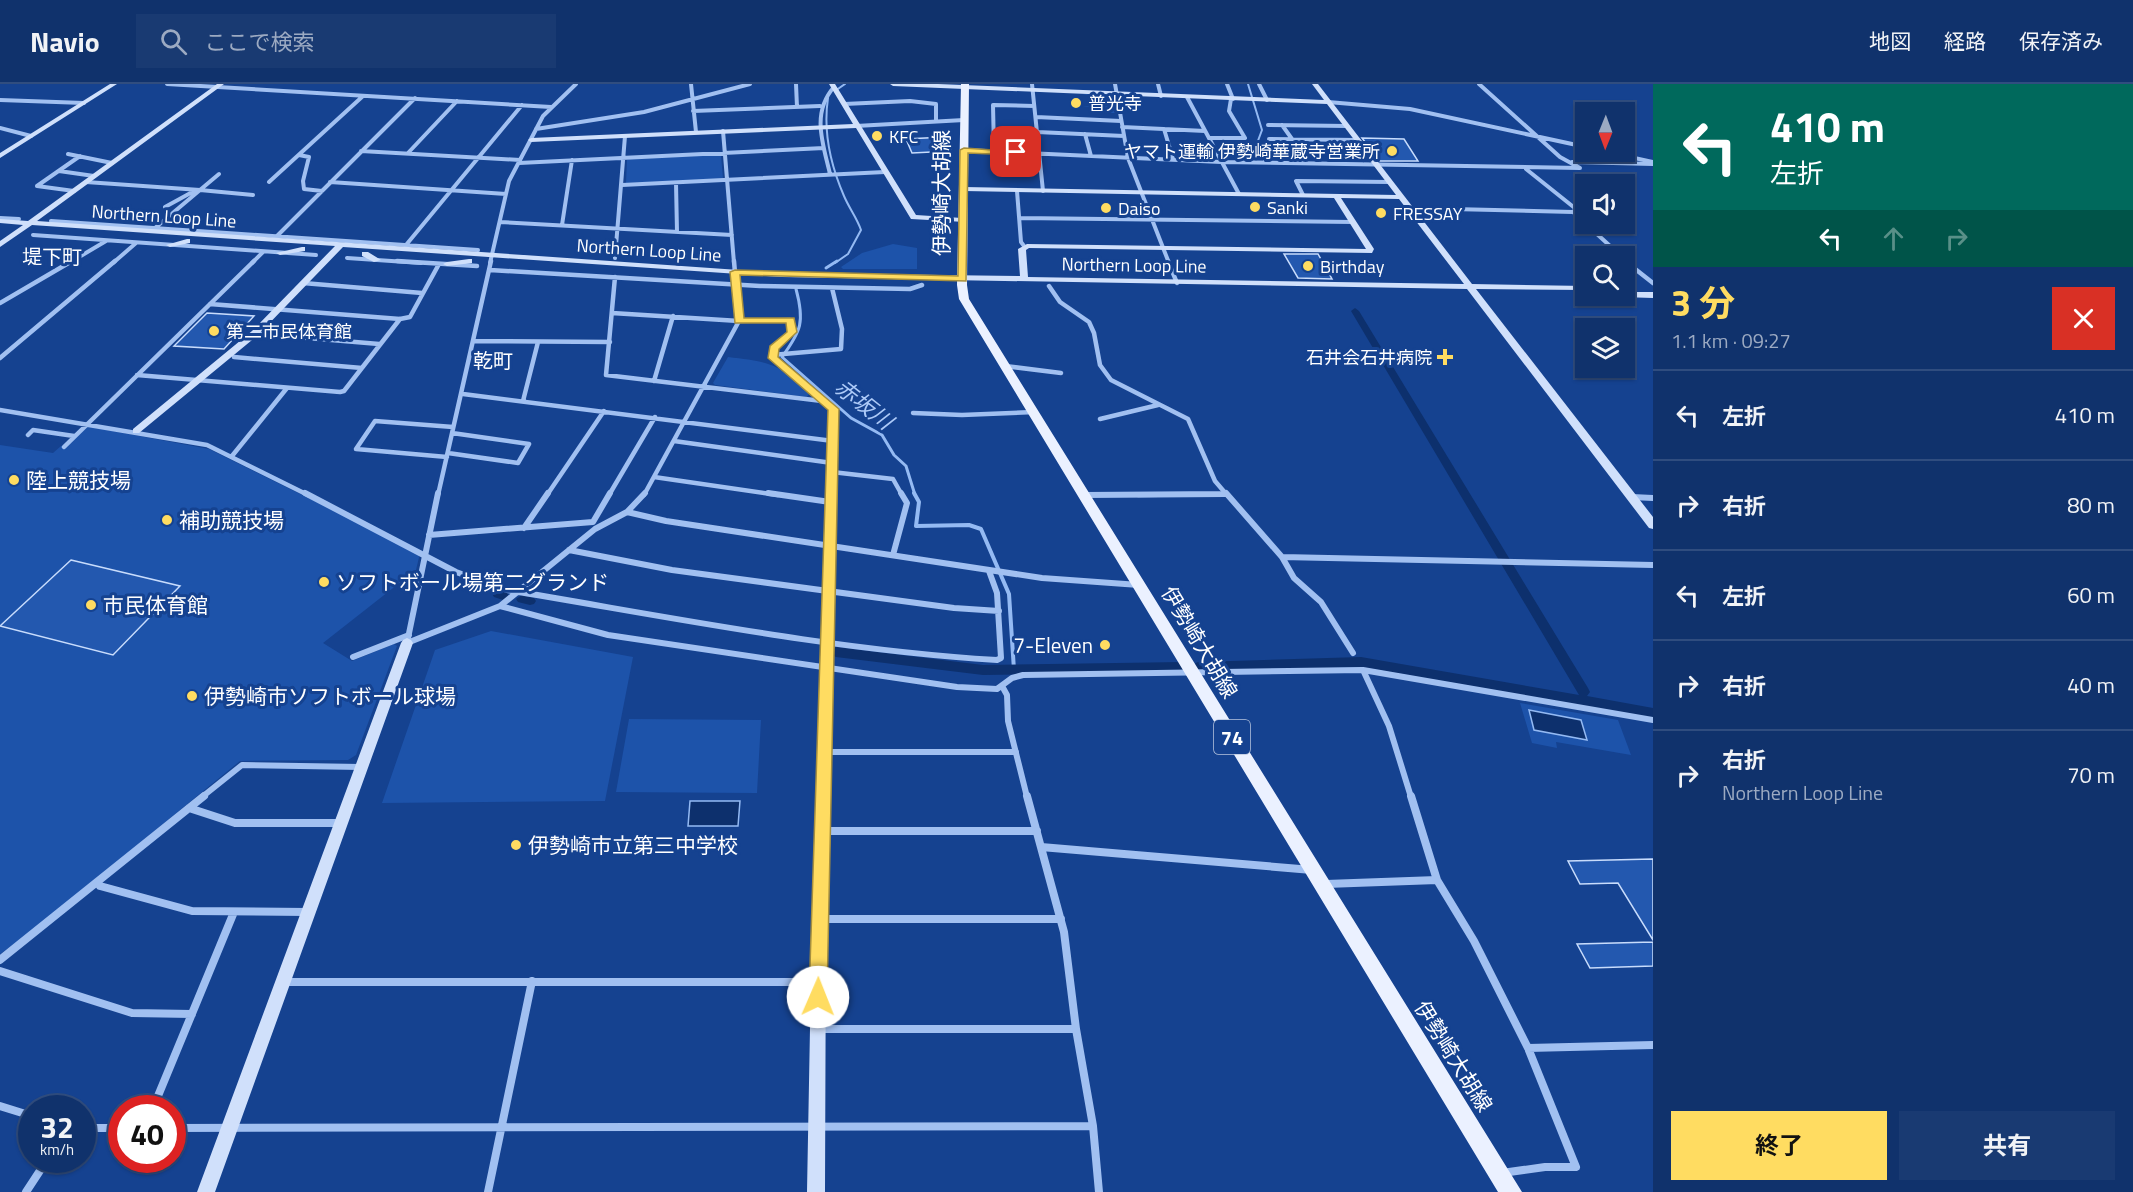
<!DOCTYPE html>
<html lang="ja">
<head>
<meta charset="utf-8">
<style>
	body { margin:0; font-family:"Titillium Web","Noto Sans JP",sans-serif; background:#193a72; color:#f1f3f6; height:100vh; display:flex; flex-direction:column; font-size:22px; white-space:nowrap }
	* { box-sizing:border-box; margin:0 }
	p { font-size:20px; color:#9caac2 }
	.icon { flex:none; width:33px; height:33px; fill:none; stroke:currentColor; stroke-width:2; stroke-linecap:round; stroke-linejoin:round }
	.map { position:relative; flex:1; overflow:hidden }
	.sheet { display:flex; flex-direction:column; background:#10326c; width:480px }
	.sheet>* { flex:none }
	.hud { background:#00695c; color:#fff; overflow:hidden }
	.needle { width:39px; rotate:181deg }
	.fabs { position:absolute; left:1575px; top:18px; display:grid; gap:12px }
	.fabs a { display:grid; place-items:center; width:60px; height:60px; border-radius:0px; background:#10326c; box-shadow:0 2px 4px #0004,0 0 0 2px #304d7f; font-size:30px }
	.speed { position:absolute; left:18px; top:1011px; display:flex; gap:12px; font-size:30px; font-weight:700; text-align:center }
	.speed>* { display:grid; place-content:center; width:78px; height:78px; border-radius:50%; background:#10326c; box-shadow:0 2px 4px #0004,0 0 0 2px #304d7f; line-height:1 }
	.speed small { font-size:15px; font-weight:400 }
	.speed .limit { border:9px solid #d22; background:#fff; color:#111 }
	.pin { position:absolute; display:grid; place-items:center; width:51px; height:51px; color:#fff; margin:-26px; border-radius:12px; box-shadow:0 3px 9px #0006 }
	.me { position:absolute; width:66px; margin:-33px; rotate:1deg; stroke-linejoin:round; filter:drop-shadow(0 0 4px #0008) }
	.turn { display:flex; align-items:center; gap:21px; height:126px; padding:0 18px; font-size:27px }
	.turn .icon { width:78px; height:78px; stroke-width:2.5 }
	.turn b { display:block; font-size:42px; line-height:51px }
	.lanes { display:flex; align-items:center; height:57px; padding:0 18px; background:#0003; justify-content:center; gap:30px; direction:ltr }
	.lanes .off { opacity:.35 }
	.round { display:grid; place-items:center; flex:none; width:63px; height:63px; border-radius:0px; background:#193a72 }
	.overview { display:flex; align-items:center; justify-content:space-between; height:102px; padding:0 18px }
	h1 { font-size:36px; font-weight:700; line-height:45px; color:#ffdc61 }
	.cta { display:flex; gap:12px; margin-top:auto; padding:12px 18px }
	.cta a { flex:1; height:69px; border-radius:0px; background:#ffdc61; color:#111; font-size:24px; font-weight:700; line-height:69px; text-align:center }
	.cta a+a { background:#193a72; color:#f1f3f6 }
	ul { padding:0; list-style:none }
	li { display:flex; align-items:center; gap:18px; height:90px; padding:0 18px; border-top:2px solid #304d7f }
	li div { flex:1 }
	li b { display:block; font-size:22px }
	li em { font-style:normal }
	header { display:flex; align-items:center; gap:36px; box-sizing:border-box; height:84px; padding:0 30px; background:#10326c; border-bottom:2px solid #304d7f }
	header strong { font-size:28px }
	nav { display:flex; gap:33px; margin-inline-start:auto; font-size:21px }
	.search { width:420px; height:54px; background:#193a72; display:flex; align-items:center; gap:15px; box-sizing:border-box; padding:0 21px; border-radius:0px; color:#9caac2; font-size:22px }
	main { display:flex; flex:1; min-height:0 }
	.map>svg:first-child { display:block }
	.green { fill:#1d53aa }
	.water { fill:#0d306d; stroke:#94baf3; stroke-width:1.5 }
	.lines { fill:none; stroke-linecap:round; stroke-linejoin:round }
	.stream-far2 { stroke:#94baf3; stroke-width:2 }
	.stream-far1 { stroke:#94baf3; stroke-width:3 }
	.stream { stroke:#94baf3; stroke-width:4 }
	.canal { fill:#0d306d; fill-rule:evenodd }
	.building { fill:#2358af; stroke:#c8dcfc; stroke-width:1.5 }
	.street-far3 { stroke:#a1c0f1; stroke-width:4 }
	.street-far2 { stroke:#a1c0f1; stroke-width:4.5 }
	.street-far1 { stroke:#a1c0f1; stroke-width:6 }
	.street { stroke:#a1c0f1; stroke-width:8 }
	.secondary { fill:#d0e0fb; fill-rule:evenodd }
	.primary { fill:#ebf1ff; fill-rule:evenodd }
	.route { fill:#ffdc61; stroke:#a68f3f; stroke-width:1.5 }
	.poi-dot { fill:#ffdc61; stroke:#154290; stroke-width:2 }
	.labels { text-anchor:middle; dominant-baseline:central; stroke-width:6; stroke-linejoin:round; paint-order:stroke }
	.far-poi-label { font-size:18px; fill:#fff; stroke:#154290; text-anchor:start }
	.far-street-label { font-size:18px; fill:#fff; stroke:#154290 }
	.far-quarter-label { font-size:20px; fill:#fff; stroke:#154290 }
	.shield { fill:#154290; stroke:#b9c6de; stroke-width:1.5 }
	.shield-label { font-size:20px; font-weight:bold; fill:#fff }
	.street-label { font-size:21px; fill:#fff; stroke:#154290 }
	.poi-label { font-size:21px; fill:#fff; stroke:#154290; text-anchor:start }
	.water-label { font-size:22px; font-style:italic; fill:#adcaf8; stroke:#154290 }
</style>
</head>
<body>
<header>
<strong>Navio</strong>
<div class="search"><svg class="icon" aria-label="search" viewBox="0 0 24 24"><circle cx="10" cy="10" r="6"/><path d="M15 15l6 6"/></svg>ここで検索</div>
<nav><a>地図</a><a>経路</a><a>保存済み</a></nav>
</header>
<main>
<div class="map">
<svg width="1653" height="1108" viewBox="0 0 1653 1108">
	<rect width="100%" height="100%" fill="#154290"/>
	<path class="green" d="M 1082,10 L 1112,12 L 1115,29 L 1095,29 L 1092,23 L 1082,23 L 1102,21 L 1095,13 Z
		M 718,71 L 721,72 L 723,94 L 720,95 L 626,99 L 627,76 L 630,75 Z
		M 893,160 L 917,164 L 917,185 L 843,185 L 841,183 L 862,169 Z
		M 728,273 C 769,278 780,279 809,310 L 807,313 L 715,301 L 713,299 Z
		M 86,342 L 209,365 L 420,469 L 416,486 L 323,559 L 352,577 L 394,560 L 397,562 L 356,671 L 348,676 L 240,677 L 32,847 L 0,870 L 0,361 L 53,369 L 61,362 L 67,363 Z
		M 491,547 L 633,573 L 605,717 L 382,719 L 435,566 Z
		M 1520,619 L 1618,636 L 1631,671 L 1556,658 L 1557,664 L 1532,659 Z
		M 629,635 L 761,636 L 757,709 L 616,708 Z"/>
	<path class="water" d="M 1529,626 L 1581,636 L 1587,656 L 1534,646 Z
		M 690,717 L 740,717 L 738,742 L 688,742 Z"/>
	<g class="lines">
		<path class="stream-far2" d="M 1248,0 L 1262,46 L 1256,62 L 1264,76
			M 835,7 L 845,0
			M 828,14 C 823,47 831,82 844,112 C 849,124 857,134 861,146 L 848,170 L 835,179"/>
		<path class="stream-far1" d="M 826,184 L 837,177
			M 796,205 C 805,238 801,247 782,273 L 851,334 L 882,351 L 894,371 L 906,382 L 915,411"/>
		<path class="stream" d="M 914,409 L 919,418 L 916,442 L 969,441 L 981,445 L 1009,510 L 1014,586"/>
		<path class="canal" d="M 1355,224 L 1359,227 L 1588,604 L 1590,608 L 1587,612 L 1653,624 L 1653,634 L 1361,583 L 1198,588 L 1194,586 L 1192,583 L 1194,580 L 1198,578 L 1361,573 L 1579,611 L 1351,227 Z
			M 498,506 L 507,509 L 509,512 L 507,515 L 503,516 L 494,513 L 492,510 L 494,507 Z
			M 522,511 L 534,514 L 536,517 L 534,520 L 530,521 L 518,518 L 516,515 Z
			M 836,563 L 983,581 L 1183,578 L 1187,580 L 1189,583 L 1187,586 L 1183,588 L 983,591 L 836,573 L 832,571 L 830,568 L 832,565 Z"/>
	</g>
	<path class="building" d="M 945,53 L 952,54 L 951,67 L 912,69 L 906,55 Z
		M 1362,54 L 1404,55 L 1418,77 L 1380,77 Z
		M 1284,170 L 1318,170 L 1332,195 L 1298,194 Z
		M 207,229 L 254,232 L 224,265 L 174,262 Z
		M 71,476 L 180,502 L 113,571 L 0,542 Z
		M 1653,775 L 1653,856 L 1618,799 L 1580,800 L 1568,777 Z
		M 1653,858 L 1653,882 L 1590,884 L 1577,860 Z"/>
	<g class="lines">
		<path class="street-far3" d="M 167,0 L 551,23
			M 691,0 L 696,48
			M 796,0 L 797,23
			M 1032,0 L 1043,107
			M 1115,0 L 1128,74 L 1169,179
			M 1158,0 L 1161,12
			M 1227,0 L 1233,15
			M 1259,0 L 1267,16
			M 1187,13 L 1239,110
			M 1231,15 L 1229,27 L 1245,54
			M 0,16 L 84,19
			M 1328,18 L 1410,25 L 1586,63
			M 844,20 L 910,17 L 936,20 L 936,37
			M 693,27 L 820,22
			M 1036,33 L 1121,37
			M 1268,41 L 1347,42
			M 1282,41 L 1292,55
			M 856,42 L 964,36
			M 1122,43 L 1205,47
			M 0,44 L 31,52
			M 536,45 L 644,28 L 750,0
			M 1164,45 L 1173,75
			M 723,47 L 734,179
			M 1037,48 L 1124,52
			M 1085,50 L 1091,72
			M 1209,54 L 1245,54
			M 1269,55 L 1358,56
			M 1322,60 L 1336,79
			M 1266,62 L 1324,63
			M 964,66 L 1221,78 L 1580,84 L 1560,73 L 1479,0
			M 361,67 L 520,76
			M 994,67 L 993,21 L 1034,22
			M 1607,68 L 1653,78
			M 408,69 L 457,17
			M 68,70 L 112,79
			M 299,71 L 309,73 L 303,97 L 304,105 L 322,107
			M 1572,78 L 1653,80
			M 519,79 L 824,64
			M 1526,85 L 1576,125 L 1573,128 L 1586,139
			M 59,87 L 94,92
			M 830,90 C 823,60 811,29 834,3
			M 86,98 L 200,106 L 155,144
			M 269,98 L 363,12
			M 330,98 L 506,110
			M 676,99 L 677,148
			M 622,101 L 885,88
			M 200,106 L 253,111
			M 200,106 L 219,90
			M 74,107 L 37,102 L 80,72
			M 1017,107 L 1021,158 L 1024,162
			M 1303,111 L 1296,97 L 1390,98
			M 165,123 L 196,106
			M 1410,124 L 1573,128
			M 0,134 L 19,135
			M 1020,134 L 1353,138
			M 51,137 L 478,166
			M 500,138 L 732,151
			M 1586,140 L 1621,172
			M 562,141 L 572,76
			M 33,151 L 316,171
			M 277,152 L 415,14
			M 406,161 L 522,21
			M 347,174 L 421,179
			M 615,174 L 625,52
			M 1624,176 L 1627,179
			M 69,179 L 106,157
			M 113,179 L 136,159
			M 252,179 L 263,168
			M 490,179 L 509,97 L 543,32 L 576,0"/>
		<path class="street-far2" d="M 397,177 L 477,182
			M 1168,177 L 1177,199
			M 1625,177 L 1653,199
			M 490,186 L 760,202 L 910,205 L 922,201
			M 615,193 L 606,291 L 822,317
			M 303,199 L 422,209
			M 1049,202 L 1060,218 L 1089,238 L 1094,249 L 1100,281 L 1111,296 L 1188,335 L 1215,397 L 1227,411
			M 0,219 L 72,177
			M 210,220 L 400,235 L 410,233 L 439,180
			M 612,229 L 739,237 L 790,236 L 792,248 L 773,266 L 773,274 L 833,325 L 831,411
			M 260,250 L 379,260
			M 474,257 L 610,258
			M 772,271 L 841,265 L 842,245 L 832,204
			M 234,273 L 362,284
			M 0,274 L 115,177
			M 1005,282 L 1061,289
			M 137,291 L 340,308 L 344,307 L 400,235
			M 654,297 L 673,232
			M 463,310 L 833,357
			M 523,317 L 538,258
			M 0,326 L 207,361 L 308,411
			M 913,329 L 962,331 L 1034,328
			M 1100,335 L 1158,321
			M 28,351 L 33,346 L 74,352
			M 674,357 L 832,379
			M 64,363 L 254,177
			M 448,369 L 518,379 L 529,360 L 452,349
			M 232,372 L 287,304
			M 447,373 L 356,365 L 375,337 L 453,343
			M 832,388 L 893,395 L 902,411
			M 654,393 L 778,411
			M 438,411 L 491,177
			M 547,411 L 604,327
			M 609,411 L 655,333
			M 644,411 L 739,237 L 734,177
			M 1138,411 L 1225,410"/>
		<path class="street-far1" d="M 305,409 L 456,488 L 507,506 C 670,533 832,566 997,576 L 1001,574 L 997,509 L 989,487
			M 768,409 L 830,418
			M 1226,409 L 1282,473 L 1294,494 L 1321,518 L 1353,569
			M 1085,411 L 1225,410
			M 1632,413 L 1653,414
			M 627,428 L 666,437 L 1042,494 L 1139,501
			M 524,444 L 548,409
			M 429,451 L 593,438 L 610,409
			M 569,466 L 672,486 L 954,524 L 999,527
			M 893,471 L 907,419 L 901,409
			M 1282,473 L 1653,481
			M 500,522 L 608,551 L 957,603 L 997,605 L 1012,594 L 1023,591 L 1363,586 L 1653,636
			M 407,559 L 500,522 L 595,445 L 627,428 L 645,409
			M 407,559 L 438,409
			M 353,573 L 409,551
			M 826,584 L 831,409
			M 1363,586 L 1389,642 L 1411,713
			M 1002,602 L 1007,611 L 1008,637 L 1027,713
			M 823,668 L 1016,668
			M 202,713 L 242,681 L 361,683"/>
		<path class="street" d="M 1027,712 L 1064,848 L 1076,945 L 1093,1042 L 1099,1108
			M 1411,712 L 1437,796 L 1474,857 L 1528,964 L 1576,1083 L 1545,1083 L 1502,1089
			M 189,724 L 235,739 L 340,739
			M 821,747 L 1037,747
			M 1041,763 L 1312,786
			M 97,798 L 100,802 L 192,827 L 308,828
			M 1326,800 L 1437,796
			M 819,835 L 1061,835
			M 0,876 L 204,712
			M 0,887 L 132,929 L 192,930
			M 285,898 L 818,898
			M 819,945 L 1076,945
			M 1528,964 L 1653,961
			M 0,1022 L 32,1032
			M 153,1024 L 234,828
			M 82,1044 L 122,1044
			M 172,1044 L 1093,1042
			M 26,1108 L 47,1076
			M 488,1108 L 532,897"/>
		<path class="secondary" d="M 110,0 L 117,0 L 0,74 L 0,69 Z
			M 217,0 L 224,0 L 37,137 L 782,189 L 1020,192 L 1018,165 L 1027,160 L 1366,165 L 1334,114 L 964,107 L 960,105 L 964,103 L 1396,111 L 1327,20 L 893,2 L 890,0 L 938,0 L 1324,16 L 1312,0 L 1318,0 L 1472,200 L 1586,202 L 1586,206 L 1476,205 L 1653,433 L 1653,445 L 1649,444 L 1467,205 L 782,193 L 343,163 L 258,251 L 139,349 L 133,349 L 133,345 L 252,247 L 335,162 L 32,141 L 0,163 L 0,157 L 23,141 L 0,139 L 0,135 L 28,137 ZM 1341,114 L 1399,115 L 1464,200 L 1028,193 L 1026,166 L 1029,164 L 1372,169 L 1374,165 Z
			M 829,0 L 835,0 L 916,131 L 962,134 L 965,134 L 965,138 L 911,135 L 856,44 L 531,58 L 528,56 L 531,54 L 853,40 Z
			M 187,155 L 190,155 L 190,159 L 170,163 L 166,161 Z
			M 302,163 L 305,163 L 305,167 L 280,171 L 276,169 Z
			M 362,168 L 368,168 L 381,176 L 374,178 L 362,172 Z
			M 469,175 L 472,175 L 472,179 L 447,182 L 443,180 L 447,178 Z
			M 1624,208 L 1653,208 L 1653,214 L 1621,213 L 1620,212 L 1624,212 Z
			M 407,554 L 411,556 L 413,559 L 215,1108 L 197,1108 L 401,559 L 403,556 Z
			M 826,579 L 830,581 L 832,584 L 826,835 L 825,1108 L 807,1108 L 812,835 L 820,584 L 822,581 Z"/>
		<path class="primary" d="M 961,0 L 969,0 L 967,201 L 969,215 L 1522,1108 L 1498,1108 L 959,215 L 957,201 Z"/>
	</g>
	<path class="route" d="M 964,64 L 1020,68 L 1016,71 L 968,69 L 966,197 L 740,191 L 744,234 L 794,234 L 797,248 L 779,265 L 778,273 L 839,325 L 827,913 L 824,919 L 818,922 L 812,919 L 809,913 L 828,326 L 768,274 L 770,262 L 787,248 L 786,239 L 735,239 L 730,188 L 735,186 L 958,192 L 960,66 Z"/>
	<g class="poi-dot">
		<circle cx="1076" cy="19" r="6"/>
		<circle cx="877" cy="52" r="6"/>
		<circle cx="1392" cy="67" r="6"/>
		<circle cx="1255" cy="123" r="6"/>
		<circle cx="1106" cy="124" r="6"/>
		<circle cx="1381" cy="129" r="6"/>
		<circle cx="1308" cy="182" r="6"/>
		<circle cx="214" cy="247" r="6"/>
		<path d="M1442 264h6v6h6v6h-6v6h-6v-6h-6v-6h6z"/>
		<circle cx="14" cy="396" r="6"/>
		<circle cx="167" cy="436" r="6"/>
		<circle cx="324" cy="498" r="6"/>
		<circle cx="91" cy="521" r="6"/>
		<circle cx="1105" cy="561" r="6"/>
		<circle cx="192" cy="612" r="6"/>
		<circle cx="516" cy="761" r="6"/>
	</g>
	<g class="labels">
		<g class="far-poi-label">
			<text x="1088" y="19">普光寺</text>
			<text x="889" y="52">KFC</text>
			<text x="1380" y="67" text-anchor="end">ヤマト運輸 伊勢崎華蔵寺営業所</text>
			<text x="1267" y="123">Sanki</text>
			<text x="1118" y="124">Daiso</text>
			<text x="1393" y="129">FRESSAY</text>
			<text x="1320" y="182">Birthday</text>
			<text x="226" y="247">第二市民体育館</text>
			<text x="1432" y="273" text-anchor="end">石井会石井病院</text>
		</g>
		<g class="far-street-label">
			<text transform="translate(164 132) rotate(4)">Northern Loop Line</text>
			<text transform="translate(649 166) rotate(4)">Northern Loop Line</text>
			<text transform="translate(1134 181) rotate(1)">Northern Loop Line</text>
		</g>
		<g class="far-quarter-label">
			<text x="52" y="172">堤下町</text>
			<text x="493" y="276">乾町</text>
		</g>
		<rect class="shield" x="1214" y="636" width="36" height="34" rx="4.5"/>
		<g class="shield-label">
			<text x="1232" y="653">74</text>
		</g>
		<g class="street-label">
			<text transform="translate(941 109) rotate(-90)">伊勢崎大胡線</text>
			<text transform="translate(1200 558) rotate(59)">伊勢崎大胡線</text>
			<text transform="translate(1454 972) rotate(58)">伊勢崎大胡線</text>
		</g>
		<g class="poi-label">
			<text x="26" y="396">陸上競技場</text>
			<text x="179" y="436">補助競技場</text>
			<text x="336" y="498">ソフトボール場第二グランド</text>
			<text x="103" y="521">市民体育館</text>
			<text x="1093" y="561" text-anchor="end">7-Eleven</text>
			<text x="204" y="612">伊勢崎市ソフトボール球場</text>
			<text x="528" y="761">伊勢崎市立第三中学校</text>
		</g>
		<g class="water-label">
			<text transform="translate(864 320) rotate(38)">赤坂川</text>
		</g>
	</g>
</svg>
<div class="fabs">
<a><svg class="needle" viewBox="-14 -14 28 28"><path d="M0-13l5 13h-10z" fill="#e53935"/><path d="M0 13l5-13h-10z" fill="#9caac2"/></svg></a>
<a><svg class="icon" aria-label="sound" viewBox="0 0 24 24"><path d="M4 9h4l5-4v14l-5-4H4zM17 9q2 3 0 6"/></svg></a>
<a><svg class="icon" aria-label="search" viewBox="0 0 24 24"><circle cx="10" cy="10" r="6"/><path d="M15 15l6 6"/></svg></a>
<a><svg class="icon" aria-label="layers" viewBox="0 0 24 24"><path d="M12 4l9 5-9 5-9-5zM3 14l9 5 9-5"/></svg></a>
</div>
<div class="speed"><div>32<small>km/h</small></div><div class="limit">40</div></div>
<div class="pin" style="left:1016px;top:68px;background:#d93025"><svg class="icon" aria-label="arrive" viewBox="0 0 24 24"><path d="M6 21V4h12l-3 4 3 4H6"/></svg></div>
<svg class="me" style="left:818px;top:913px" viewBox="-20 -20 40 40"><circle r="19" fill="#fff"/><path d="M0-13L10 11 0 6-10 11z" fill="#ffdc61"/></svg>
</div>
<section class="sheet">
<div class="hud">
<div class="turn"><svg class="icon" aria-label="left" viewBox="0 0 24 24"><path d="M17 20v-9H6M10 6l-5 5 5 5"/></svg><div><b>410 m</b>左折</div></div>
<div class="lanes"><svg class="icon" aria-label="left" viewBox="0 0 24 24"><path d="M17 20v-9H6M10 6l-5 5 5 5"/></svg><svg class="icon off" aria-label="ahead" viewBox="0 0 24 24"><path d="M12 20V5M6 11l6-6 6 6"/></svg><svg class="icon off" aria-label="right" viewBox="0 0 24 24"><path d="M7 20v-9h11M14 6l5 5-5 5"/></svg></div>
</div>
<div class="overview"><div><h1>3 分</h1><p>1.1 km · 09:27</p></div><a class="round" style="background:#d93025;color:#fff"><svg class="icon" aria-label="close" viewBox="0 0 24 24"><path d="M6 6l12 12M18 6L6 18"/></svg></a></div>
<ul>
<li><svg class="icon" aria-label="left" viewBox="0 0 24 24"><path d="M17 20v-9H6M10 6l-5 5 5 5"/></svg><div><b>左折</b></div><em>410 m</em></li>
<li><svg class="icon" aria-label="right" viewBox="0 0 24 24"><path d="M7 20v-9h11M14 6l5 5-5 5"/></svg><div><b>右折</b></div><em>80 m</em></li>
<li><svg class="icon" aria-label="left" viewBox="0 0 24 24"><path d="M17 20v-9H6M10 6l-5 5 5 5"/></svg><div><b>左折</b></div><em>60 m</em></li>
<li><svg class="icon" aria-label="right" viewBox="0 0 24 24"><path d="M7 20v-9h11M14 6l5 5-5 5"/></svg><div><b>右折</b></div><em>40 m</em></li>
<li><svg class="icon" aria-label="right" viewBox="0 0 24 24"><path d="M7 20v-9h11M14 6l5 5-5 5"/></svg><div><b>右折</b><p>Northern Loop Line</p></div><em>70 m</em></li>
</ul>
<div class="cta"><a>終了</a><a>共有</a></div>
</section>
</main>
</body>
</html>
